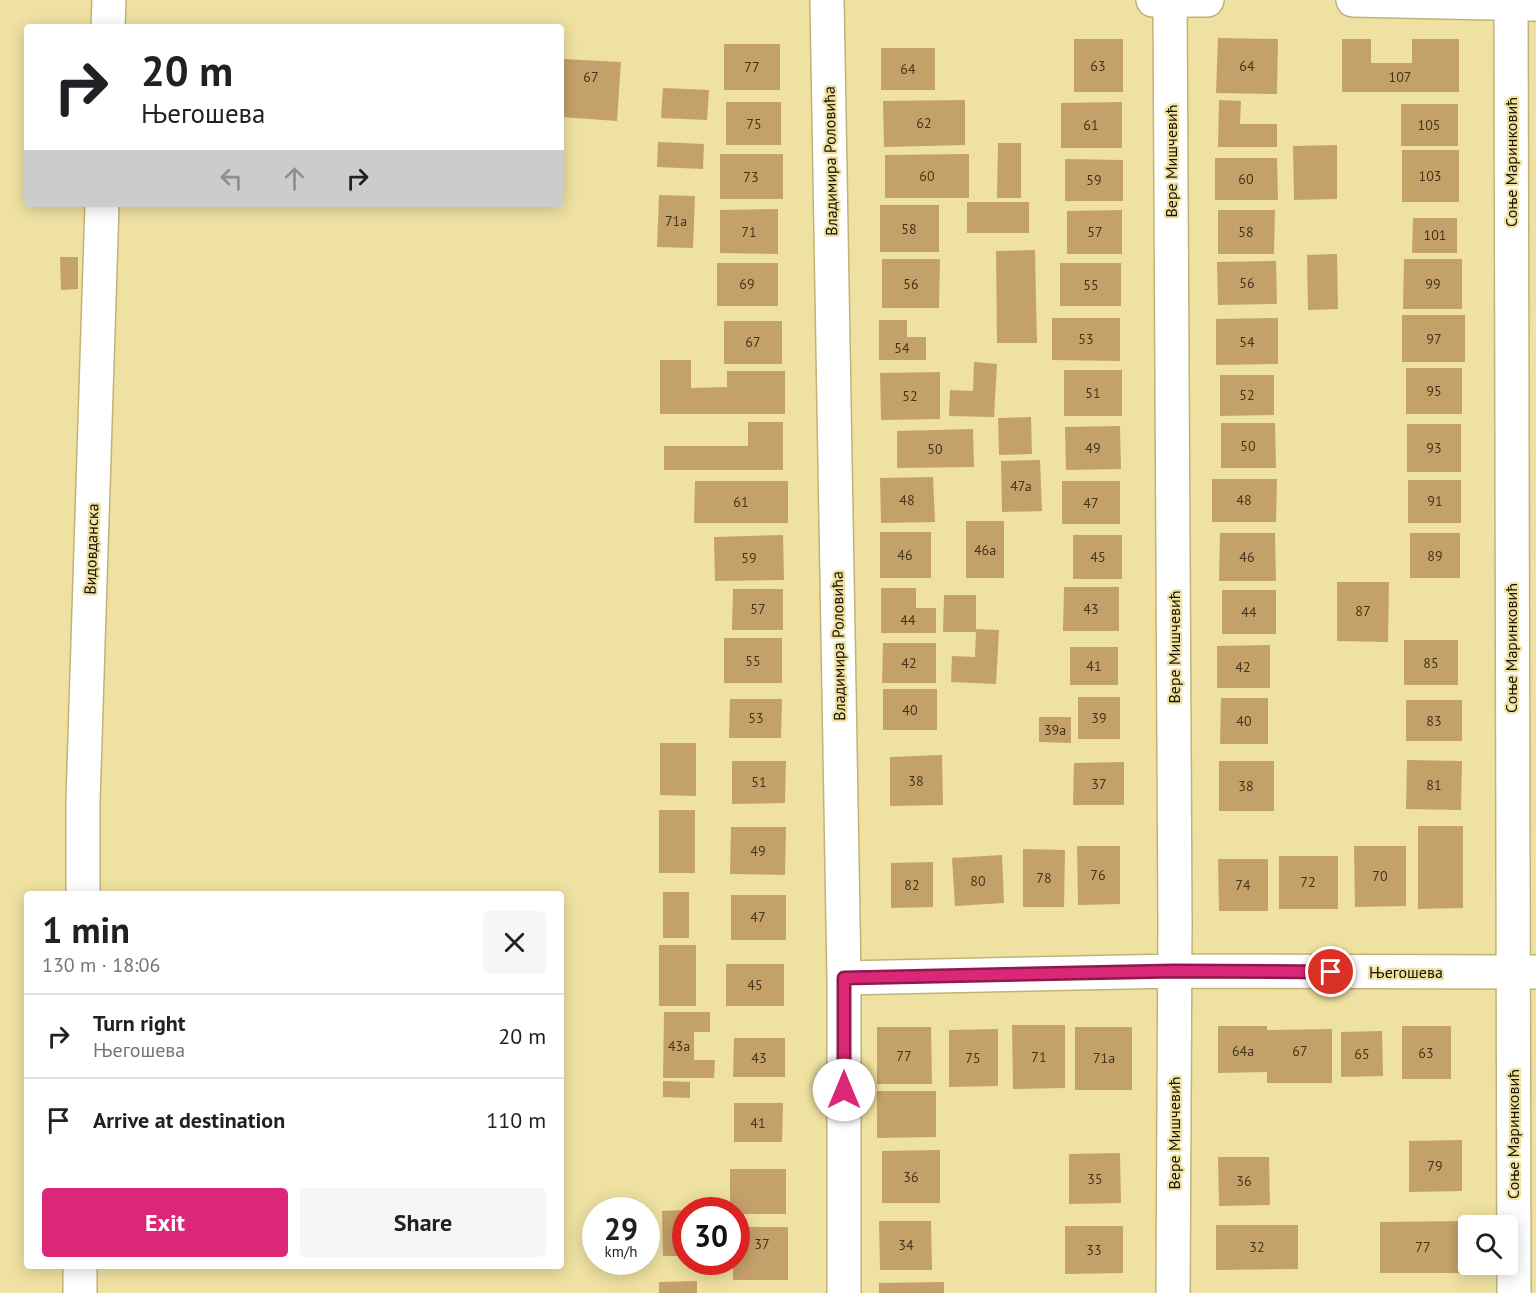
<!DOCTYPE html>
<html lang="en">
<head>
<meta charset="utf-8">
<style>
	body { margin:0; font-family:"PT Sans",sans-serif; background:#f6f6f6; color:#202124; height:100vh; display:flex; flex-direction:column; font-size:22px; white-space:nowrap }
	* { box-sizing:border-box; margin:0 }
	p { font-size:20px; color:#757577 }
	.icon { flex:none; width:33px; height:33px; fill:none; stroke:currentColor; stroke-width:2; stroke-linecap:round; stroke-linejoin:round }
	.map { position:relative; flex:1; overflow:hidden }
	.drawer { position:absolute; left:24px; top:891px; width:540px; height:378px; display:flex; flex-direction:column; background:#fff; border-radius:6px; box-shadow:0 3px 15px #0003 }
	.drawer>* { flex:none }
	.guide { position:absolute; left:24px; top:24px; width:540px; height:183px; border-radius:6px; box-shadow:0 3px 15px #0003; background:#fff; color:#202124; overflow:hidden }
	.buttons { position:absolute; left:1458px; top:1215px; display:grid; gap:12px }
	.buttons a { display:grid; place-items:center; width:60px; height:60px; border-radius:6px; background:#fff; box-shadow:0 3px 15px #0003; font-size:30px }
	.speed { position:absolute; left:582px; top:1197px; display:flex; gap:12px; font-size:30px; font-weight:700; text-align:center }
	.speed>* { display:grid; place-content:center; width:78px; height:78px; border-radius:50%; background:#fff; box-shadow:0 3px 15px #0003; line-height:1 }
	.speed small { font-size:15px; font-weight:400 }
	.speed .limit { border:9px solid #d22; background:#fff; color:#111 }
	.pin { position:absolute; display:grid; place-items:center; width:51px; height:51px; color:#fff; margin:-26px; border:3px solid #fff; border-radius:50%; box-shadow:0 2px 6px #0007 }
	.me { position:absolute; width:66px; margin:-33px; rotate:0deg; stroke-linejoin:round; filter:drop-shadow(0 0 4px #0008) }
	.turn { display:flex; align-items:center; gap:21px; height:126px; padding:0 18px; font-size:27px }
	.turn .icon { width:78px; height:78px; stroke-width:2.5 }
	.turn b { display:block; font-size:42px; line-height:51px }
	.lanes { display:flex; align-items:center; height:57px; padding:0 18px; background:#0003; justify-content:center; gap:30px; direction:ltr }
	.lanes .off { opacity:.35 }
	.round { display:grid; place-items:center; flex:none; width:63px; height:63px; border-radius:6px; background:#f6f6f6 }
	.headline { display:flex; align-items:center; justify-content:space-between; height:102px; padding:0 18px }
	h1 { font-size:36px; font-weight:600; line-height:45px }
	.action { display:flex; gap:12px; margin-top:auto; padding:12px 18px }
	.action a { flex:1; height:69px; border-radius:6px; background:#db2777; color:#fff; font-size:24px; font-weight:600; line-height:69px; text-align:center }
	.action a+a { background:#f6f6f6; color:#202124 }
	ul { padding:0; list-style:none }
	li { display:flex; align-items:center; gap:18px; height:84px; padding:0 18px; border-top:2px solid #e0e0e0 }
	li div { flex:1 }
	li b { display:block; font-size:22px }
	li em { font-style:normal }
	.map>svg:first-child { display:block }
	.building { fill:#c5a16a }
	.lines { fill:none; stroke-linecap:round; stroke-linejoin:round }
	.minor-casing { stroke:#c0b375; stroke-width:36 }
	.minor { stroke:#fff; stroke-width:33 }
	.route-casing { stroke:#8e194d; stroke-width:15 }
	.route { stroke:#db2777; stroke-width:10 }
	.labels { text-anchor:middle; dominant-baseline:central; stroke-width:4.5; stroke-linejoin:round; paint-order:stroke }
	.number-label { font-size:14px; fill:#43361a }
	.street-label { font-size:16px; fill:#181200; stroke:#eee1a1 }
</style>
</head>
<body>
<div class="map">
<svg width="1536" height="1293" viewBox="0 0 1536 1293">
	<rect width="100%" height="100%" fill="#eee1a1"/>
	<path class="building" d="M 1218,38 L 1278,39 L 1277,94 L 1216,93 Z
		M 1074,39 L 1123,39 L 1123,92 L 1074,92 Z
		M 1342,39 L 1371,39 L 1371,63 L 1412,63 L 1412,39 L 1459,39 L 1459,92 L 1342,92 Z
		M 724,44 L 780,44 L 780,90 L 724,90 Z
		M 881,48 L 935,48 L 935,90 L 881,90 Z
		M 563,59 L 621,62 L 617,121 L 561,117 Z
		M 663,88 L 709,90 L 707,120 L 661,118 Z
		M 965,100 L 965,145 L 884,147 L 883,101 Z
		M 1219,100 L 1241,101 L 1240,124 L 1277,124 L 1277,147 L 1218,147 Z
		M 726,102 L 781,102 L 781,145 L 726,145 Z
		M 1122,102 L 1122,148 L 1061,148 L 1061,103 Z
		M 1401,104 L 1458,104 L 1458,146 L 1401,146 Z
		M 658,142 L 704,144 L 703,169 L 657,167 Z
		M 998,143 L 1021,143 L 1021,198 L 997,198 Z
		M 1337,145 L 1337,199 L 1294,200 L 1293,146 Z
		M 1402,150 L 1459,150 L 1459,202 L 1402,202 Z
		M 720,154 L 783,154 L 783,199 L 720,199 Z
		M 969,154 L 969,198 L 885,198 L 885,155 Z
		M 1215,158 L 1277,158 L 1278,200 L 1215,200 Z
		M 1065,159 L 1123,160 L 1123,201 L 1065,201 Z
		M 659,195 L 695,196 L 693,248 L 657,247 Z
		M 967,202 L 1029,202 L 1029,233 L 967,233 Z
		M 880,205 L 939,205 L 939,252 L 880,252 Z
		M 778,209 L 778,254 L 720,253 L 720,210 Z
		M 1122,210 L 1122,254 L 1067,254 L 1067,211 Z
		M 1218,210 L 1275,210 L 1274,254 L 1218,254 Z
		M 1413,218 L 1457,218 L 1457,253 L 1412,253 Z
		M 1035,250 L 1037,343 L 997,343 L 996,251 Z
		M 1337,254 L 1338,309 L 1308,310 L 1307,255 Z
		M 60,257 L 78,257 L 78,289 L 61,290 Z
		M 882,259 L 940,259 L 939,308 L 882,308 Z
		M 1404,259 L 1462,259 L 1462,309 L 1403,309 Z
		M 1276,261 L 1277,304 L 1218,305 L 1217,262 Z
		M 717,263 L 778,263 L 778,306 L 717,306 Z
		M 1060,263 L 1121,263 L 1121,306 L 1060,306 Z
		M 1402,315 L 1465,315 L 1465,362 L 1402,362 Z
		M 1052,318 L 1120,318 L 1120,361 L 1052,360 Z
		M 1278,318 L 1278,364 L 1216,365 L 1216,319 Z
		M 879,320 L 907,320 L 907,337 L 926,337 L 926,360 L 879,360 Z
		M 724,321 L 782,321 L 782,364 L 724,364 Z
		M 660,360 L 691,360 L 691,388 L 727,387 L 727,371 L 785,371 L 785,414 L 660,414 Z
		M 974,362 L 997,364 L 994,417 L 949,416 L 950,390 L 973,391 Z
		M 1406,368 L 1462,368 L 1462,414 L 1406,414 Z
		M 1064,370 L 1122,370 L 1122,416 L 1064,416 Z
		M 940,372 L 940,419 L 881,420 L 880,373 Z
		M 1220,375 L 1274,375 L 1274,415 L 1220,416 Z
		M 1031,417 L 1032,454 L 999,455 L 998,418 Z
		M 748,422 L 783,422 L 783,470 L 664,470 L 664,446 L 748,446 Z
		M 1221,423 L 1275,423 L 1276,468 L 1221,468 Z
		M 1407,424 L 1461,424 L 1461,472 L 1407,472 Z
		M 1120,426 L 1121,469 L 1066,470 L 1065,427 Z
		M 973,429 L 974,467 L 897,468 L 897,431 Z
		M 1040,460 L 1042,511 L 1002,512 L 1001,461 Z
		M 933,477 L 935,522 L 881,523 L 880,478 Z
		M 1212,479 L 1277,479 L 1276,522 L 1212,522 Z
		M 1408,480 L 1461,480 L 1461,523 L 1408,523 Z
		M 695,481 L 788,481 L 788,523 L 694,523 Z
		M 1062,481 L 1120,481 L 1120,524 L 1062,524 Z
		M 966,521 L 1004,521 L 1004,578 L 966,578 Z
		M 880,532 L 931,532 L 931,578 L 880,578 Z
		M 1220,533 L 1275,533 L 1276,581 L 1219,581 Z
		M 1410,533 L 1460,533 L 1460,578 L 1410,578 Z
		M 783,535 L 784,580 L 715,581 L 714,537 Z
		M 1073,535 L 1122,535 L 1122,579 L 1073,579 Z
		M 1337,582 L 1389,582 L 1388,642 L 1337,641 Z
		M 1064,587 L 1119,587 L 1119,631 L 1063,631 Z
		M 881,588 L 916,588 L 916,608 L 936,608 L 936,633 L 881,633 Z
		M 733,589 L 783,589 L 783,630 L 732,630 Z
		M 1222,590 L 1276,590 L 1276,634 L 1222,634 Z
		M 944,595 L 976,595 L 976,629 L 999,630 L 996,684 L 951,682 L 952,656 L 975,657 L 976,632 L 943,632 Z
		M 724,638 L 782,638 L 782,683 L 724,683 Z
		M 1404,640 L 1458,640 L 1458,685 L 1404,685 Z
		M 883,643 L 936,643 L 936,683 L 882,683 Z
		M 1270,645 L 1270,688 L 1217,688 L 1217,646 Z
		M 1070,647 L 1118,647 L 1118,685 L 1070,685 Z
		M 883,689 L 937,689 L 937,730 L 883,730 Z
		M 1078,697 L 1120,697 L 1120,739 L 1078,739 Z
		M 1221,698 L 1268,698 L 1268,744 L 1220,744 Z
		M 730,699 L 782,699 L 781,738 L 729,738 Z
		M 1406,700 L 1462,700 L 1462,741 L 1406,741 Z
		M 1039,717 L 1071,717 L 1071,743 L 1039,742 Z
		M 660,743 L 696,743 L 696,796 L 660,795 Z
		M 942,755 L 943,805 L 890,806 L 890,757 Z
		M 1407,760 L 1462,761 L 1461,810 L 1406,809 Z
		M 732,761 L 786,761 L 785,803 L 732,804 Z
		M 1219,761 L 1274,761 L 1274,811 L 1219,811 Z
		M 1124,762 L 1124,805 L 1073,805 L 1074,763 Z
		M 659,810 L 695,810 L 695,873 L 659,873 Z
		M 1418,826 L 1463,826 L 1463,908 L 1418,909 Z
		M 731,827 L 786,827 L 785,875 L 730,874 Z
		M 1077,846 L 1120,846 L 1120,904 L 1078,905 Z
		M 1354,846 L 1406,846 L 1406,906 L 1355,907 Z
		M 1023,849 L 1065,850 L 1064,907 L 1023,907 Z
		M 1002,855 L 1004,903 L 955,906 L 952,858 Z
		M 1279,856 L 1338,856 L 1338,909 L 1279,909 Z
		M 1218,859 L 1268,859 L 1268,911 L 1219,911 Z
		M 933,862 L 933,907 L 891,908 L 891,863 Z
		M 663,892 L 689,892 L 689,938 L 663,938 Z
		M 731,895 L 786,895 L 786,940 L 731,940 Z
		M 659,945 L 696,945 L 696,1006 L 659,1006 Z
		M 726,964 L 784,964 L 784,1006 L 726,1006 Z
		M 664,1012 L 710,1012 L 710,1032 L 694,1032 L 694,1060 L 715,1060 L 714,1078 L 663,1078 Z
		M 1012,1025 L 1065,1025 L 1065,1088 L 1013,1089 Z
		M 1218,1026 L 1267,1026 L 1267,1030 L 1332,1029 L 1332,1083 L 1267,1083 L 1267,1072 L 1218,1073 Z
		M 1402,1026 L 1451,1026 L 1451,1079 L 1402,1079 Z
		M 877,1027 L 931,1027 L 932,1084 L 877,1084 Z
		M 1075,1027 L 1132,1027 L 1132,1090 L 1075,1090 Z
		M 998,1029 L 998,1086 L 949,1087 L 949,1030 Z
		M 1382,1031 L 1383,1076 L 1341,1077 L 1341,1032 Z
		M 734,1038 L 785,1038 L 785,1077 L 733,1077 Z
		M 663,1081 L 690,1082 L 690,1098 L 663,1097 Z
		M 877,1091 L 936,1091 L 936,1137 L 877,1138 Z
		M 734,1103 L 783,1103 L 782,1142 L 734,1142 Z
		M 1462,1140 L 1462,1191 L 1409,1192 L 1409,1141 Z
		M 940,1150 L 940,1203 L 882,1203 L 882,1151 Z
		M 1120,1153 L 1121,1203 L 1069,1204 L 1069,1154 Z
		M 1218,1157 L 1269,1157 L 1270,1205 L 1219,1206 Z
		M 730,1169 L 786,1169 L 786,1214 L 736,1214 L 736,1210 L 730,1210 Z
		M 686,1210 L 684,1256 L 663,1256 L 662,1211 Z
		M 879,1221 L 931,1221 L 932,1270 L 880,1270 Z
		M 1466,1221 L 1467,1273 L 1380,1273 L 1380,1222 Z
		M 1216,1225 L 1298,1225 L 1298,1269 L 1216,1270 Z
		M 1065,1226 L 1123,1226 L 1123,1273 L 1065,1274 Z
		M 736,1227 L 788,1227 L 788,1280 L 733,1280 L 733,1262 L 736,1262 Z
		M 697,1281 L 697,1293 L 659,1293 L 659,1282 Z
		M 944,1282 L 944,1293 L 879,1293 L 879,1283 Z"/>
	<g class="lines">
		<defs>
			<path id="minor" d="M 827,0 L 844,978 L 844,1293
				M 1153,0 L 1207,0
				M 1353,0 L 1536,4
				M 1170,1 L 1175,925 L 1173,1293
				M 1511,4 L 1514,1293
				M 108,27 L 109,0
				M 83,894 L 83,801 L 102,204
				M 844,978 L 1174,971 L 1536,972
				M 80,1293 L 80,1266"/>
		</defs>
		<use href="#minor" class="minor-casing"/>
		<use href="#minor" class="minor"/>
	</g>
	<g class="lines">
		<defs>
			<path id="route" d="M 844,1090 L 844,978 L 1174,971 L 1331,972"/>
		</defs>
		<use href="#route" class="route-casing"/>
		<use href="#route" class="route"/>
	</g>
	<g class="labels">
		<g class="number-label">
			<text x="1098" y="66">63</text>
			<text x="1247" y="66">64</text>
			<text x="752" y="67">77</text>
			<text x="908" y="69">64</text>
			<text x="591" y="77">67</text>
			<text x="1400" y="77">107</text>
			<text x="924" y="123">62</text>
			<text x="754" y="124">75</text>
			<text x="1091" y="125">61</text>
			<text x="1429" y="125">105</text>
			<text x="927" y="176">60</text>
			<text x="1430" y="176">103</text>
			<text x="751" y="177">73</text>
			<text x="1246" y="179">60</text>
			<text x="1094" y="180">59</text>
			<text x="676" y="221">71a</text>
			<text x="909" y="229">58</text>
			<text x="749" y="232">71</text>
			<text x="1095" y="232">57</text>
			<text x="1246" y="232">58</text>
			<text x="1435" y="235">101</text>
			<text x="1247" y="283">56</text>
			<text x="747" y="284">69</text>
			<text x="911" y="284">56</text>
			<text x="1433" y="284">99</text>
			<text x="1091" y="285">55</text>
			<text x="1086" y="339">53</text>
			<text x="1434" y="339">97</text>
			<text x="753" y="342">67</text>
			<text x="1247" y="342">54</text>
			<text x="902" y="348">54</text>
			<text x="1434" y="391">95</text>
			<text x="1093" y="393">51</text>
			<text x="1247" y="395">52</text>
			<text x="910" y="396">52</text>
			<text x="1248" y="446">50</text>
			<text x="1093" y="448">49</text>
			<text x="1434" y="448">93</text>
			<text x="935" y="449">50</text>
			<text x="1021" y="486">47a</text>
			<text x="907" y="500">48</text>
			<text x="1244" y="500">48</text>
			<text x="1435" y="501">91</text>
			<text x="741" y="502">61</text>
			<text x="1091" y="503">47</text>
			<text x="985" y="550">46a</text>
			<text x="905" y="555">46</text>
			<text x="1435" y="556">89</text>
			<text x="1098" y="557">45</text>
			<text x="1247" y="557">46</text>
			<text x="749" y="558">59</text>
			<text x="758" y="609">57</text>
			<text x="1091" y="609">43</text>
			<text x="1363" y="611">87</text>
			<text x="1249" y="612">44</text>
			<text x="908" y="620">44</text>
			<text x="753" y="661">55</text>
			<text x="909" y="663">42</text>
			<text x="1431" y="663">85</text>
			<text x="1094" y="666">41</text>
			<text x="1243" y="667">42</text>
			<text x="910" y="710">40</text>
			<text x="756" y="718">53</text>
			<text x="1099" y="718">39</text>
			<text x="1244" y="721">40</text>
			<text x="1434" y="721">83</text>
			<text x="1055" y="730">39a</text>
			<text x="916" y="781">38</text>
			<text x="759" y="782">51</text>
			<text x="1099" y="784">37</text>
			<text x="1434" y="785">81</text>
			<text x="1246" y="786">38</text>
			<text x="758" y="851">49</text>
			<text x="1098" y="875">76</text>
			<text x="1380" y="876">70</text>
			<text x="1044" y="878">78</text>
			<text x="978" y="881">80</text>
			<text x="1308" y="882">72</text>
			<text x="912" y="885">82</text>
			<text x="1243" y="885">74</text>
			<text x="758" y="917">47</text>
			<text x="755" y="985">45</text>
			<text x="679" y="1046">43a</text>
			<text x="1243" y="1051">64a</text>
			<text x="1300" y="1051">67</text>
			<text x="1426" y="1053">63</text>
			<text x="1362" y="1054">65</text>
			<text x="904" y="1056">77</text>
			<text x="1039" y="1057">71</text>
			<text x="759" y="1058">43</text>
			<text x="973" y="1058">75</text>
			<text x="1104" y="1058">71a</text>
			<text x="758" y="1123">41</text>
			<text x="1435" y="1166">79</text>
			<text x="911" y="1177">36</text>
			<text x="1095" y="1179">35</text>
			<text x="1244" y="1181">36</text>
			<text x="762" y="1244">37</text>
			<text x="906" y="1245">34</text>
			<text x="1257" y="1247">32</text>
			<text x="1423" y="1247">77</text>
			<text x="1094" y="1250">33</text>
		</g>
		<g class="street-label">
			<text transform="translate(830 161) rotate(-91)">Владимира Роловића</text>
			<text transform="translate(1171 161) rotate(-90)">Вере Мишчевић</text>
			<text transform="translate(1511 162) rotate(-90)">Соње Маринковић</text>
			<text transform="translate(91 549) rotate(-88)">Видовданска</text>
			<text transform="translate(838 646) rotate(-91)">Владимира Роловића</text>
			<text transform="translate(1174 647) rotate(-90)">Вере Мишчевић</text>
			<text transform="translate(1511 648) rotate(-90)">Соње Маринковић</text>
			<text x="1406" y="972">Његошева</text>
			<text transform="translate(1174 1133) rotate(-90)">Вере Мишчевић</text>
			<text transform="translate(1513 1134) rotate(-90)">Соње Маринковић</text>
		</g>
	</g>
</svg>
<div class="buttons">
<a><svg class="icon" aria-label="search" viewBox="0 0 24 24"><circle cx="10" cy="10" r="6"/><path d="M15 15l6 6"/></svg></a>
</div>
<div class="speed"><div>29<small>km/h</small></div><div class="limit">30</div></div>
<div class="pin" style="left:1331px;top:972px;background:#d93025"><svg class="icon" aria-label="arrive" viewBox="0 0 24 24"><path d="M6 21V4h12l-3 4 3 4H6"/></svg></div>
<svg class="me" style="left:844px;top:1090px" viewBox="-20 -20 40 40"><circle r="19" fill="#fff"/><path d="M0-13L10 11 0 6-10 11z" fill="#db2777"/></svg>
<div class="guide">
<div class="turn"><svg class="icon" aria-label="right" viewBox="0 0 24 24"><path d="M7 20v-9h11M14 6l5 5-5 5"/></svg><div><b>20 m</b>Његошева</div></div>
<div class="lanes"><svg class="icon off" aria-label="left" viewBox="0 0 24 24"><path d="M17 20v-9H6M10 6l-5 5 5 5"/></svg><svg class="icon off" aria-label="ahead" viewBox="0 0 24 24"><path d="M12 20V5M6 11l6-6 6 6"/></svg><svg class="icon" aria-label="right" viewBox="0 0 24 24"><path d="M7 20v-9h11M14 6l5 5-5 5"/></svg></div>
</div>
<section class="drawer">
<div class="headline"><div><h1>1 min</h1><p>130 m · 18:06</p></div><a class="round"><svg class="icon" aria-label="close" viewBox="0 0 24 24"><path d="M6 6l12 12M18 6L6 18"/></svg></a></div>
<ul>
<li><svg class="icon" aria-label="right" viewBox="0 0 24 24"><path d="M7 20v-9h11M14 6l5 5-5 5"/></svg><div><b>Turn right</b><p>Његошева</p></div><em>20 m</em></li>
<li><svg class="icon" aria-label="arrive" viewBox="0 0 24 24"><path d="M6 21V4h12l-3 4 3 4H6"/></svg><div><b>Arrive at destination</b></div><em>110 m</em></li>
</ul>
<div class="action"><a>Exit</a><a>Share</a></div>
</section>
</div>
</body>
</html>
